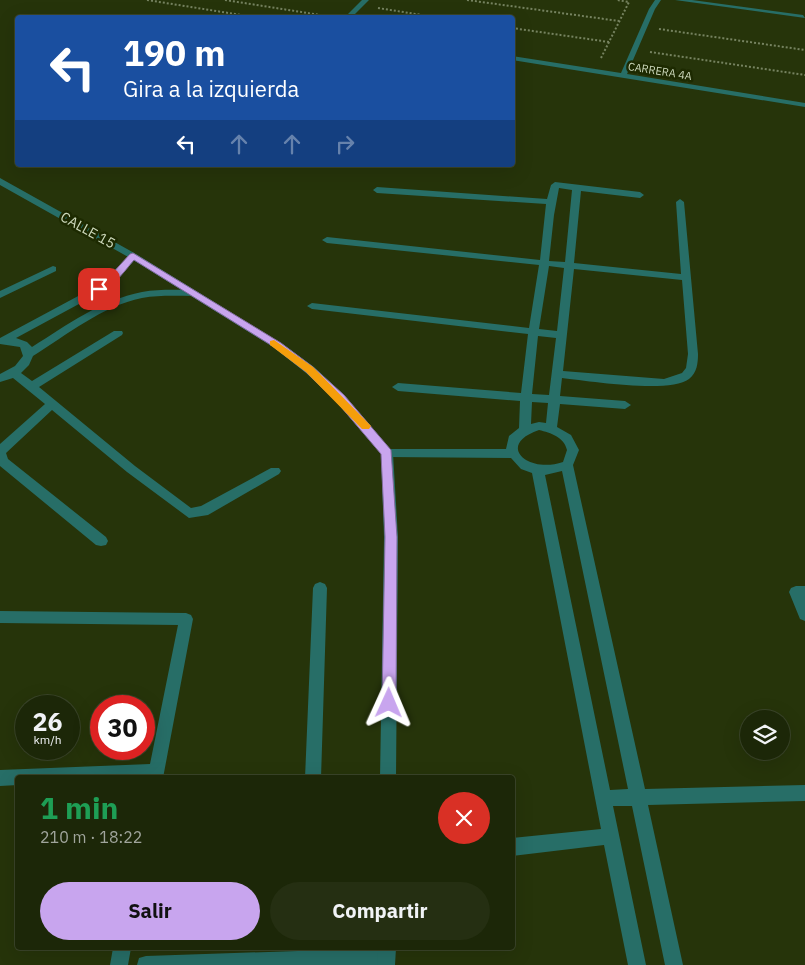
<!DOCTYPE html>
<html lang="es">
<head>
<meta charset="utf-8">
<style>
	body { margin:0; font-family:"IBM Plex Sans",sans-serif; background:#252f12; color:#f1f3f6; height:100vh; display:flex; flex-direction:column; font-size:19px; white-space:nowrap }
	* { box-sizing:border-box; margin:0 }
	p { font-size:16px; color:#a0a59c }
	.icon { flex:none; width:28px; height:28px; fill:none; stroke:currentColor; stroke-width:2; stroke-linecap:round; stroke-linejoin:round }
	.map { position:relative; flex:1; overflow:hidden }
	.sheet { position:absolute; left:15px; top:775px; width:500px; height:175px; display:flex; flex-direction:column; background:#1c2708; border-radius:5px; box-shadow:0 5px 20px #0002,0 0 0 1px #3a4429 }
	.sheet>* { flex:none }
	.hud { position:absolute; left:15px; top:15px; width:500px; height:152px; border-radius:5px; box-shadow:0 5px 20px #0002,0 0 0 1px #3a4429; background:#1a4fa0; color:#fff; overflow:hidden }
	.fabs { position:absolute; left:740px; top:710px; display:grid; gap:10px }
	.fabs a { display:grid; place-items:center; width:50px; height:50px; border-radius:50%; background:#1c2708; box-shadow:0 5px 20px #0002,0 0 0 1px #3a4429; font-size:25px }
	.speed { position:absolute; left:15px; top:695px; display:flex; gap:10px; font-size:25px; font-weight:700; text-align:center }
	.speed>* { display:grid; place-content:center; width:65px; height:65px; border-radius:50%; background:#1c2708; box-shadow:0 5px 20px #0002,0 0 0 1px #3a4429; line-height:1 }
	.speed small { font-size:12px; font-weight:400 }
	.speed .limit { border:8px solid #d22; background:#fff; color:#111 }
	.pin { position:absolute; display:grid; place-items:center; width:42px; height:42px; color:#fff; margin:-21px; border-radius:10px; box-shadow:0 2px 8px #0006 }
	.me { position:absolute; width:55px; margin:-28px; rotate:1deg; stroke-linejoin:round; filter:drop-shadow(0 0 4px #0008) }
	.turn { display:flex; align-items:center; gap:18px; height:105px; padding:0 25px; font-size:22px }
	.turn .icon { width:65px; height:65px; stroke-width:2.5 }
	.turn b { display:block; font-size:35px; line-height:42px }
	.lanes { display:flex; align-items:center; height:48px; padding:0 25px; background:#0003; justify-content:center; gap:25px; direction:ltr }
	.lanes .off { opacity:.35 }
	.round { display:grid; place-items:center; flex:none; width:52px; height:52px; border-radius:26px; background:#252f12 }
	.overview { display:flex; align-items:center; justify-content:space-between; height:85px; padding:0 25px }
	h1 { font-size:30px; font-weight:700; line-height:38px; color:#1e9e55 }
	.cta { display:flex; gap:10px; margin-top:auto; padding:10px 25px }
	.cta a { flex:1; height:58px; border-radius:30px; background:#c8a5ee; color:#111; font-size:20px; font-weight:700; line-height:58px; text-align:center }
	.cta a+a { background:#252f12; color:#f1f3f6 }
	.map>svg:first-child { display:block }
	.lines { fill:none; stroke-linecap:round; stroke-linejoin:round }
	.path { stroke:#768360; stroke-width:2; stroke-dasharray:2 2; stroke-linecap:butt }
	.service { fill:#276e67; fill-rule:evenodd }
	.minor { fill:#276e67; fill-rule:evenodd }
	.route { fill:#c8a5ee; stroke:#826b9b }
	.slow { fill:#f59e0b }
	.labels { text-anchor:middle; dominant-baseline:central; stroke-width:5; stroke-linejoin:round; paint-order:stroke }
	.far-street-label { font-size:11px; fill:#cdd9bc; stroke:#1d2a01 }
	.street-label { font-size:14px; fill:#cdd9bc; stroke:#1d2a01 }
</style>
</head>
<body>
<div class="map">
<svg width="805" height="965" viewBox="0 0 805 965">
	<rect width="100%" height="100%" fill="#26340a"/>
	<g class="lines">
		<path class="path" d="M 147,0 L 260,18
			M 225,0 L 333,17
			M 467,0 L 619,21
			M 378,8 L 441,18
			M 512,28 L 609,42
			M 659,29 L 805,50
			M 650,52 L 805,75
			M 601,58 L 629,2 L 617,0"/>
		<path class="service" d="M 555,182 L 640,192 L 644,195 L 640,198 L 581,191 L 574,263 L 681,274 L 676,202 L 680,199 L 684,202 L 698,354 C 698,363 697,373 689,379 C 670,394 589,381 562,378 L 560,396 L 625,401 L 631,405 L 625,409 L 560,404 L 557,427 L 571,435 L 579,450 L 573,465 L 645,789 L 805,785 L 805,801 L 648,805 L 683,965 L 665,965 L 632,806 L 613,806 L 646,965 L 628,965 L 604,845 L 512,856 L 512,838 L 601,829 L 532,473 L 521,469 L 511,458 L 387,457 L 381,453 L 387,449 L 506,449 L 509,436 L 519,428 L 520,401 L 398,391 L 392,387 L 398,383 L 521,393 L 528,334 L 312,309 L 307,306 L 312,303 L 529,328 L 539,265 L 327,243 L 322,240 L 327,237 L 540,260 L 546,204 L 377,193 L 373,190 L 377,187 L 547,199 L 551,185 ZM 559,188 L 572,190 L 565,262 L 549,261 L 554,215 ZM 549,266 L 564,268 L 557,331 L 539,329 ZM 574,269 L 682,280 L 688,354 L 686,368 L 682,373 L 664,379 L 563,371 ZM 538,336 L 556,338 L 549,395 L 532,394 ZM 532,402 L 548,403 L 546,423 L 539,422 L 531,424 ZM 539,430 C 551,433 564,437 567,450 L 563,462 C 528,474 495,445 539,430 ZM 562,471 L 628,789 L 610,790 L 545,475 Z
			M 133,253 L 138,256 L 116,281 L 103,291 L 16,338 L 27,342 L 32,347 C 67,325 101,300 142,292 C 159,289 176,290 193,290 L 198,293 L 193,296 C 176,296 159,295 142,298 C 102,306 67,335 33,356 L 29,365 L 21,373 L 32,381 L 114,331 L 122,331 L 123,333 L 122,335 L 39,387 L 135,466 L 191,508 L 201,506 L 271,468 L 279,468 L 281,471 L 279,474 L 208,515 L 189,518 L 127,472 L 52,410 L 6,453 L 8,459 L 106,537 L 108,541 L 106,545 L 101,546 L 96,545 L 0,466 L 0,444 L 45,404 L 13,378 L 0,382 L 0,374 L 15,366 L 23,356 L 20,347 L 0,344 L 0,338 L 95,287 L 110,277 L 130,254 Z
			M 53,266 L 56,267 L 56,271 L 0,298 L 0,291 Z
			M 320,582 L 325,584 L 327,588 L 321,778 L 305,778 L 313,588 L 315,584 Z
			M 796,586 L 805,586 L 805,621 L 800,619 L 789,592 L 791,588 Z
			M 0,611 L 186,613 L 191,615 L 193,619 L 163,778 L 18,778 L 18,785 L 0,786 L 0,770 L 150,764 L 178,625 L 0,623 Z
			M 113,948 L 131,948 L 128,965 L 110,965 Z
			M 386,948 L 393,950 L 395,957 L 393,964 L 389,965 L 137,965 L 139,958 L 146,956 Z"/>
		<path class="minor" d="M 362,0 L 369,0 L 351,18 L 344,18 Z
			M 655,0 L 661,0 L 655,9 L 627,74 L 805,103 L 805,107 L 512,60 L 512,56 L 621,73 L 649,9 Z
			M 675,0 L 692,0 L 803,15 L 805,18 Z
			M 0,178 L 136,254 L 281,343 L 314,367 L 344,395 L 391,450 L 393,453 L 398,537 L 396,778 L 380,778 L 384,537 L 381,454 L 336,401 L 306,373 L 273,347 L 130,258 L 0,185 Z
			M 378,948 L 396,948 L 395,965 L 377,965 Z"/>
	</g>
	<path class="route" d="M 133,253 L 281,343 L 313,367 L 344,395 L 391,450 L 397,537 L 396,703 L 394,708 L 389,710 L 384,708 L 382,703 L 385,537 L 381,454 L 336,401 L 306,372 L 274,347 L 134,260 C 125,270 110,293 95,291 L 95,287 L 109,277 L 130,254 Z"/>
	<path class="slow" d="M 274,340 L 313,367 L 369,424 L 371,426 L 369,429 L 362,429 L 306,372 L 270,345 L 270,341 Z"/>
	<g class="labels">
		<g class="far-street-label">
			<text transform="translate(660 71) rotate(9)">CARRERA 4A</text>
		</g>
		<g class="street-label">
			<text transform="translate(88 230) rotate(29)">CALLE 15</text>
		</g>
	</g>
</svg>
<div class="fabs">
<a><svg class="icon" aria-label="layers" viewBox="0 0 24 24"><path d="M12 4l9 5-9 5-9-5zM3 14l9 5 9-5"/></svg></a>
</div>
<div class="speed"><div>26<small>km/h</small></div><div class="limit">30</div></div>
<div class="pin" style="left:99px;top:289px;background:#d93025"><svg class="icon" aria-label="arrive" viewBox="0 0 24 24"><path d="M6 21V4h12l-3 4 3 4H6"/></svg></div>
<svg class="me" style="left:389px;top:703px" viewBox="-20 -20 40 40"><path d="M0-17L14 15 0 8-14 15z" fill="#c8a5ee" stroke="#fff" stroke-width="4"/></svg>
<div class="hud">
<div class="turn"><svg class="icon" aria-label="left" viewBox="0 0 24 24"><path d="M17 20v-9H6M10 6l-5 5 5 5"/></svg><div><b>190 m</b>Gira a la izquierda</div></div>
<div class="lanes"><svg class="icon" aria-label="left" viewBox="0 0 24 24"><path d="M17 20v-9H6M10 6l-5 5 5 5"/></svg><svg class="icon off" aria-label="ahead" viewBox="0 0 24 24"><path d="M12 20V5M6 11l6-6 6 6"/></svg><svg class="icon off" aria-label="ahead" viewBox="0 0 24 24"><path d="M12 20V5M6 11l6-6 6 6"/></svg><svg class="icon off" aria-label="right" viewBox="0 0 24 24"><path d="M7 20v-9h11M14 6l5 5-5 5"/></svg></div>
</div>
<section class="sheet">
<div class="overview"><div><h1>1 min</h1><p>210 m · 18:22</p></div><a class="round" style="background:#d93025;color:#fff"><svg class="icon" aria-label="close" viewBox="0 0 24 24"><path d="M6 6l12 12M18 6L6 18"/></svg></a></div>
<div class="cta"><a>Salir</a><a>Compartir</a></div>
</section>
</div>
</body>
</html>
